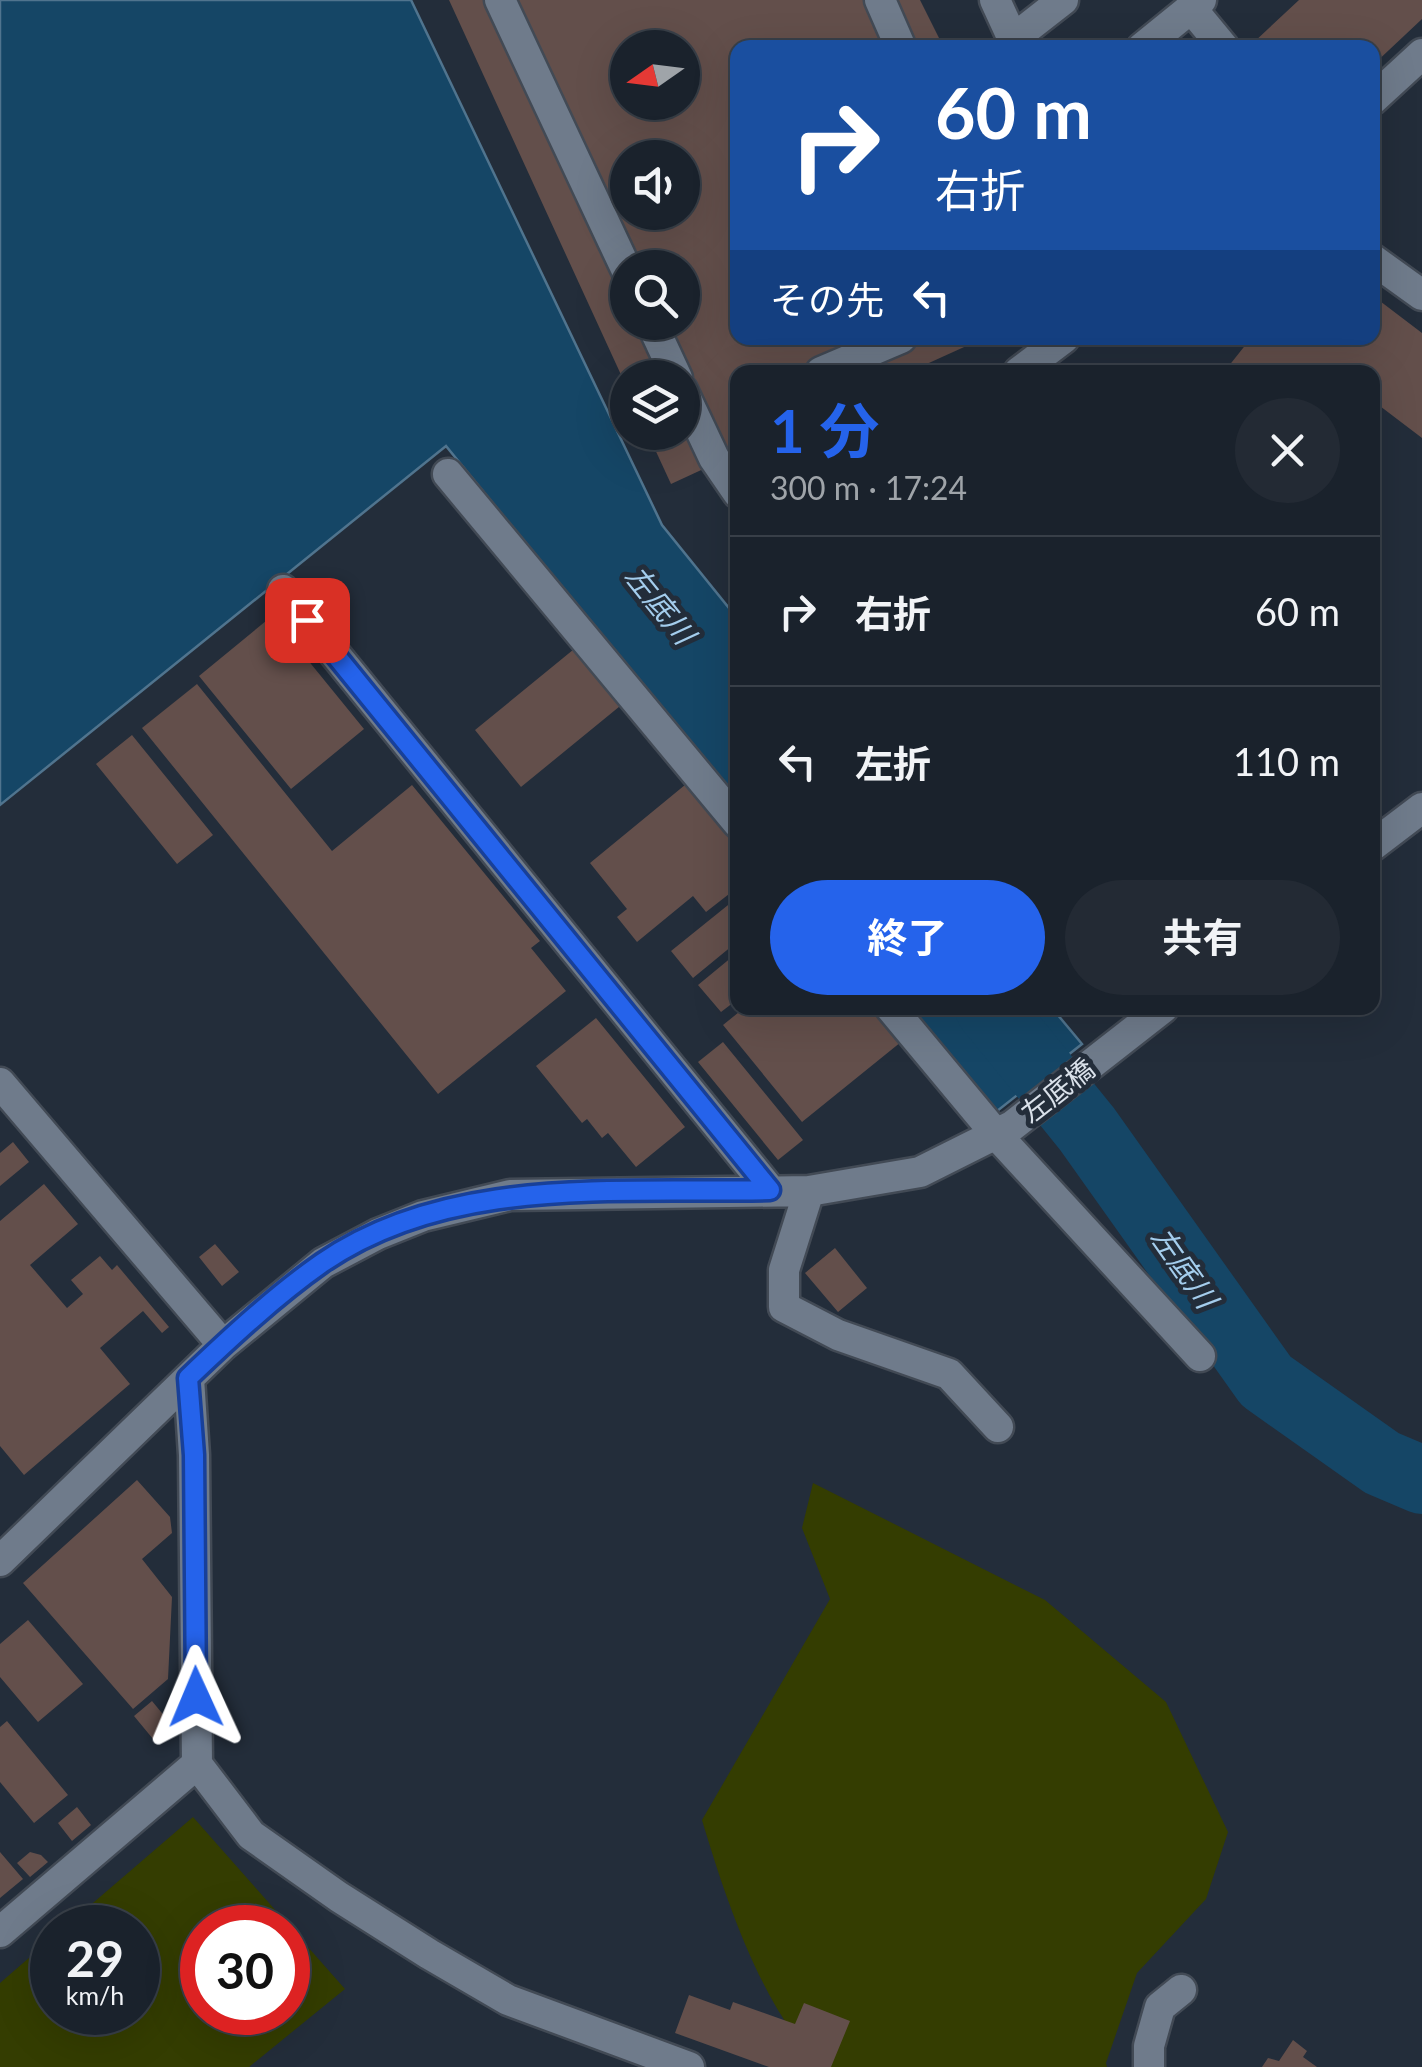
<!DOCTYPE html>
<html lang="ja">
<head>
<meta charset="utf-8">
<style>
	body { margin:0; font-family:Lato,"Noto Sans JP",sans-serif; background:#232a34; color:#f1f3f6; height:100vh; display:flex; flex-direction:column; font-size:38px; white-space:nowrap }
	* { box-sizing:border-box; margin:0 }
	p { font-size:32px; color:#9fa4a9 }
	.icon { flex:none; width:55px; height:55px; fill:none; stroke:currentColor; stroke-width:2; stroke-linecap:round; stroke-linejoin:round }
	.map { position:relative; flex:1; overflow:hidden }
	.panel { position:absolute; left:730px; top:365px; width:650px; height:650px; display:flex; flex-direction:column; background:#1a222c; border-radius:20px; box-shadow:0 10px 40px #0002,0 0 0 2px #383f48 }
	.panel>* { flex:none }
	.top-card { position:absolute; left:730px; top:40px; width:650px; height:305px; border-radius:20px; box-shadow:0 10px 40px #0002,0 0 0 2px #383f48; background:#1a4fa0; color:#fff; overflow:hidden }
	.needle { width:65px; rotate:256deg }
	.buttons { position:absolute; left:610px; top:30px; display:grid; gap:20px }
	.buttons a { display:grid; place-items:center; width:90px; height:90px; border-radius:50%; background:#1a222c; box-shadow:0 10px 40px #0002,0 0 0 2px #383f48; font-size:50px }
	.speed { position:absolute; left:30px; top:1905px; display:flex; gap:20px; font-size:50px; font-weight:700; text-align:center }
	.speed>* { display:grid; place-content:center; width:130px; height:130px; border-radius:50%; background:#1a222c; box-shadow:0 10px 40px #0002,0 0 0 2px #383f48; line-height:1 }
	.speed small { font-size:25px; font-weight:400 }
	.speed .limit { border:15px solid #d22; background:#fff; color:#111 }
	.pin { position:absolute; display:grid; place-items:center; width:85px; height:85px; color:#fff; margin:-42px; border-radius:20px; box-shadow:0 5px 15px #0006 }
	.me { position:absolute; width:110px; margin:-55px; rotate:359deg; stroke-linejoin:round; filter:drop-shadow(0 0 8px #0008) }
	.turn { display:flex; align-items:center; gap:35px; height:210px; padding:0 40px; font-size:45px }
	.turn .icon { width:130px; height:130px; stroke-width:2.5 }
	.turn b { display:block; font-size:70px; line-height:85px }
	.then { display:flex; align-items:center; height:95px; padding:0 40px; background:#0003; gap:20px; font-size:38px }
	.round { display:grid; place-items:center; flex:none; width:105px; height:105px; border-radius:52px; background:#232a34 }
	.head { display:flex; align-items:center; justify-content:space-between; height:170px; padding:0 40px }
	h1 { font-size:60px; font-weight:700; line-height:75px; color:#2563eb }
	.action { display:flex; gap:20px; margin-top:auto; padding:20px 40px }
	.action a { flex:1; height:115px; border-radius:60px; background:#2563eb; color:#fff; font-size:40px; font-weight:700; line-height:115px; text-align:center }
	.action a+a { background:#232a34; color:#f1f3f6 }
	ul { padding:0; list-style:none }
	li { display:flex; align-items:center; gap:30px; height:150px; padding:0 40px; border-top:2px solid #383f48 }
	li div { flex:1 }
	li b { display:block; font-size:38px }
	li em { font-style:normal }
	.map>svg:first-child { display:block }
	.green { fill:#343d01; fill-rule:evenodd }
	.water { fill:#154666; stroke:#50748e; stroke-width:2.5 }
	.lines { fill:none; stroke-linecap:round; stroke-linejoin:round }
	.river { stroke:#154666; stroke-width:68 }
	.building { fill:#634f4b; fill-rule:evenodd }
	.minor-casing { stroke:#424a55; stroke-width:35 }
	.minor { stroke:#6f7b8b; stroke-width:30 }
	.route-casing { stroke:#184099; stroke-width:25 }
	.route { stroke:#2563eb; stroke-width:18 }
	.labels { text-anchor:middle; dominant-baseline:central; stroke-width:10; stroke-linejoin:round; paint-order:stroke }
	.street-label { font-size:28px; fill:#dae1ea; stroke:#232d3a }
	.water-label { font-size:30px; font-style:italic; fill:#a4cded; stroke:#232d3a }
</style>
</head>
<body>
<div class="map">
<svg width="1422" height="2067" viewBox="0 0 1422 2067">
	<rect width="100%" height="100%" fill="#232d3a"/>
	<path class="green" d="M 813,1483 L 1045,1600 L 1166,1702 L 1228,1832 L 1206,1899 L 1137,1973 L 1106,2063 L 1107,2067 L 823,2067 C 763,2013 725,1897 702,1820 L 830,1599 L 802,1528 Z
		M 193,1817 L 345,1989 L 249,2067 L 0,2067 L 0,1983 L 52,1938 L 52,2012 L 138,2012 L 138,1928 L 65,1927 ZM 202,1928 L 288,1928 L 288,2012 L 202,2012 Z"/>
	<path class="water" d="M 0,0 L 411,0 L 662,525 L 737,618 L 737,803 L 446,446 L 0,805 Z
		M 904,1008 L 1052,1008 L 1082,1044 L 992,1115 Z"/>
	<g class="lines">
		<path class="river" d="M 989,1008 L 1087,1129 L 1266,1381 L 1382,1463 L 1422,1480"/>
	</g>
	<path class="building" d="M 449,0 L 920,0 L 944,48 L 738,48 L 738,338 L 984,338 L 909,372 L 738,372 L 738,453 L 671,484 L 647,432 L 682,432 L 682,378 L 628,378 L 628,390 ZM 628,48 L 682,48 L 682,102 L 628,102 ZM 628,158 L 682,158 L 682,212 L 628,212 ZM 628,268 L 682,268 L 682,322 L 628,322 Z
		M 1299,0 L 1422,0 L 1422,19 L 1372,66 L 1372,48 L 1256,48 L 1253,43 Z
		M 1372,295 L 1422,333 L 1422,438 L 1372,400 L 1372,372 L 1337,372 L 1332,369 L 1330,372 L 1224,372 L 1251,338 L 1372,338 Z
		M 272,616 L 364,729 L 291,789 L 199,676 Z
		M 579,645 L 625,702 L 521,787 L 475,730 Z
		M 197,684 L 332,851 L 412,785 L 540,941 L 531,948 L 566,991 L 438,1094 L 142,728 Z
		M 132,735 L 213,835 L 177,864 L 96,764 Z
		M 691,780 L 738,838 L 738,887 L 706,912 L 693,896 L 637,942 L 617,917 L 627,909 L 590,863 Z
		M 738,897 L 738,941 L 693,978 L 671,951 Z
		M 738,952 L 738,999 L 721,1012 L 698,985 Z
		M 744,1008 L 873,1008 L 901,1042 L 802,1122 L 723,1025 Z
		M 596,1018 L 685,1127 L 636,1167 L 608,1133 L 602,1138 L 587,1119 L 582,1123 L 536,1066 Z
		M 723,1042 L 803,1140 L 778,1160 L 698,1062 Z
		M 13,1142 L 29,1162 L 0,1186 L 0,1153 Z
		M 44,1184 L 78,1224 L 30,1265 L 67,1308 L 83,1294 L 71,1280 L 100,1256 L 112,1270 L 117,1265 L 169,1327 L 162,1333 L 143,1311 L 100,1348 L 130,1384 L 24,1475 L 0,1446 L 0,1221 Z
		M 215,1244 L 239,1272 L 222,1286 L 199,1257 Z
		M 835,1248 L 867,1288 L 838,1312 L 805,1273 Z
		M 137,1480 L 170,1517 L 172,1533 L 142,1559 L 172,1597 L 168,1679 L 133,1709 L 23,1583 Z
		M 28,1620 L 83,1684 L 38,1722 L 0,1677 L 0,1644 Z
		M 152,1701 L 171,1724 L 153,1739 L 134,1716 Z
		M 7,1721 L 68,1795 L 34,1823 L 0,1782 L 0,1727 Z
		M 77,1807 L 91,1825 L 72,1841 L 58,1823 Z
		M 0,1852 L 23,1879 L 0,1898 Z
		M 30,1852 L 41,1855 L 48,1862 L 30,1877 L 17,1863 Z
		M 689,1995 L 730,2010 L 733,2002 L 795,2024 L 804,2003 L 850,2021 L 831,2067 L 769,2067 L 675,2033 Z
		M 1293,2040 L 1307,2051 L 1303,2057 L 1317,2067 L 1262,2067 L 1268,2058 L 1279,2061 Z"/>
	<g class="lines">
		<defs>
			<path id="minor" d="M 500,0 L 628,273
				M 880,0 L 901,48
				M 995,0 L 1017,48
				M 1191,8 L 1224,48
				M 1013,39 L 1063,0
				M 1142,48 L 1201,0
				M 1372,100 L 1422,54
				M 1372,259 L 1422,295
				M 651,322 L 677,378
				M 821,372 L 901,338
				M 1019,372 L 1064,338
				M 682,390 L 714,458 L 738,493
				M 448,474 L 738,823
				M 283,590 L 770,1190
				M 1372,846 L 1422,808
				M 891,1008 L 995,1133 L 1200,1356
				M 0,1083 L 223,1345
				M 809,1191 L 784,1270 L 784,1307 L 838,1335 L 949,1374 L 998,1427
				M 189,1378 L 194,1455 L 197,1764 L 251,1835 L 339,1897 L 429,1954 L 508,2000 L 689,2067
				M 0,1561 L 223,1345 L 323,1263 L 378,1234 L 423,1216 L 510,1195 L 809,1191 L 920,1172 L 1012,1126 L 1163,1008
				M 0,1932 L 197,1764
				M 1149,2067 L 1149,2046 L 1160,2007 L 1181,1990"/>
		</defs>
		<use href="#minor" class="minor-casing"/>
		<use href="#minor" class="minor"/>
	</g>
	<g class="lines">
		<defs>
			<path id="route" d="M 196,1697 L 194,1455 L 188,1378 C 230,1338 275,1296 322,1263 C 451,1174 621,1194 770,1190 L 307,620"/>
		</defs>
		<use href="#route" class="route-casing"/>
		<use href="#route" class="route"/>
	</g>
	<g class="labels">
		<g class="street-label">
			<text transform="translate(1057 1090) rotate(-38)">左底橋</text>
		</g>
		<g class="water-label">
			<text transform="translate(661 604) rotate(51)">左底川</text>
			<text transform="translate(1185 1267) rotate(55)">左底川</text>
		</g>
	</g>
</svg>
<div class="buttons">
<a><svg class="needle" viewBox="-14 -14 28 28"><path d="M0-13l5 13h-10z" fill="#e53935"/><path d="M0 13l5-13h-10z" fill="#9fa4a9"/></svg></a>
<a><svg class="icon" aria-label="sound" viewBox="0 0 24 24"><path d="M4 9h4l5-4v14l-5-4H4zM17 9q2 3 0 6"/></svg></a>
<a><svg class="icon" aria-label="search" viewBox="0 0 24 24"><circle cx="10" cy="10" r="6"/><path d="M15 15l6 6"/></svg></a>
<a><svg class="icon" aria-label="layers" viewBox="0 0 24 24"><path d="M12 4l9 5-9 5-9-5zM3 14l9 5 9-5"/></svg></a>
</div>
<div class="speed"><div>29<small>km/h</small></div><div class="limit">30</div></div>
<div class="pin" style="left:307px;top:620px;background:#d93025"><svg class="icon" aria-label="arrive" viewBox="0 0 24 24"><path d="M6 21V4h12l-3 4 3 4H6"/></svg></div>
<svg class="me" style="left:196px;top:1697px" viewBox="-20 -20 40 40"><path d="M0-17L14 15 0 8-14 15z" fill="#2563eb" stroke="#fff" stroke-width="4"/></svg>
<div class="top-card">
<div class="turn"><svg class="icon" aria-label="right" viewBox="0 0 24 24"><path d="M7 20v-9h11M14 6l5 5-5 5"/></svg><div><b>60 m</b>右折</div></div>
<div class="then">その先<svg class="icon" aria-label="left" viewBox="0 0 24 24"><path d="M17 20v-9H6M10 6l-5 5 5 5"/></svg></div>
</div>
<section class="panel">
<div class="head"><div><h1>1 分</h1><p>300 m · 17:24</p></div><a class="round"><svg class="icon" aria-label="close" viewBox="0 0 24 24"><path d="M6 6l12 12M18 6L6 18"/></svg></a></div>
<ul>
<li><svg class="icon" aria-label="right" viewBox="0 0 24 24"><path d="M7 20v-9h11M14 6l5 5-5 5"/></svg><div><b>右折</b></div><em>60 m</em></li>
<li><svg class="icon" aria-label="left" viewBox="0 0 24 24"><path d="M17 20v-9H6M10 6l-5 5 5 5"/></svg><div><b>左折</b></div><em>110 m</em></li>
</ul>
<div class="action"><a>終了</a><a>共有</a></div>
</section>
</div>
</body>
</html>
